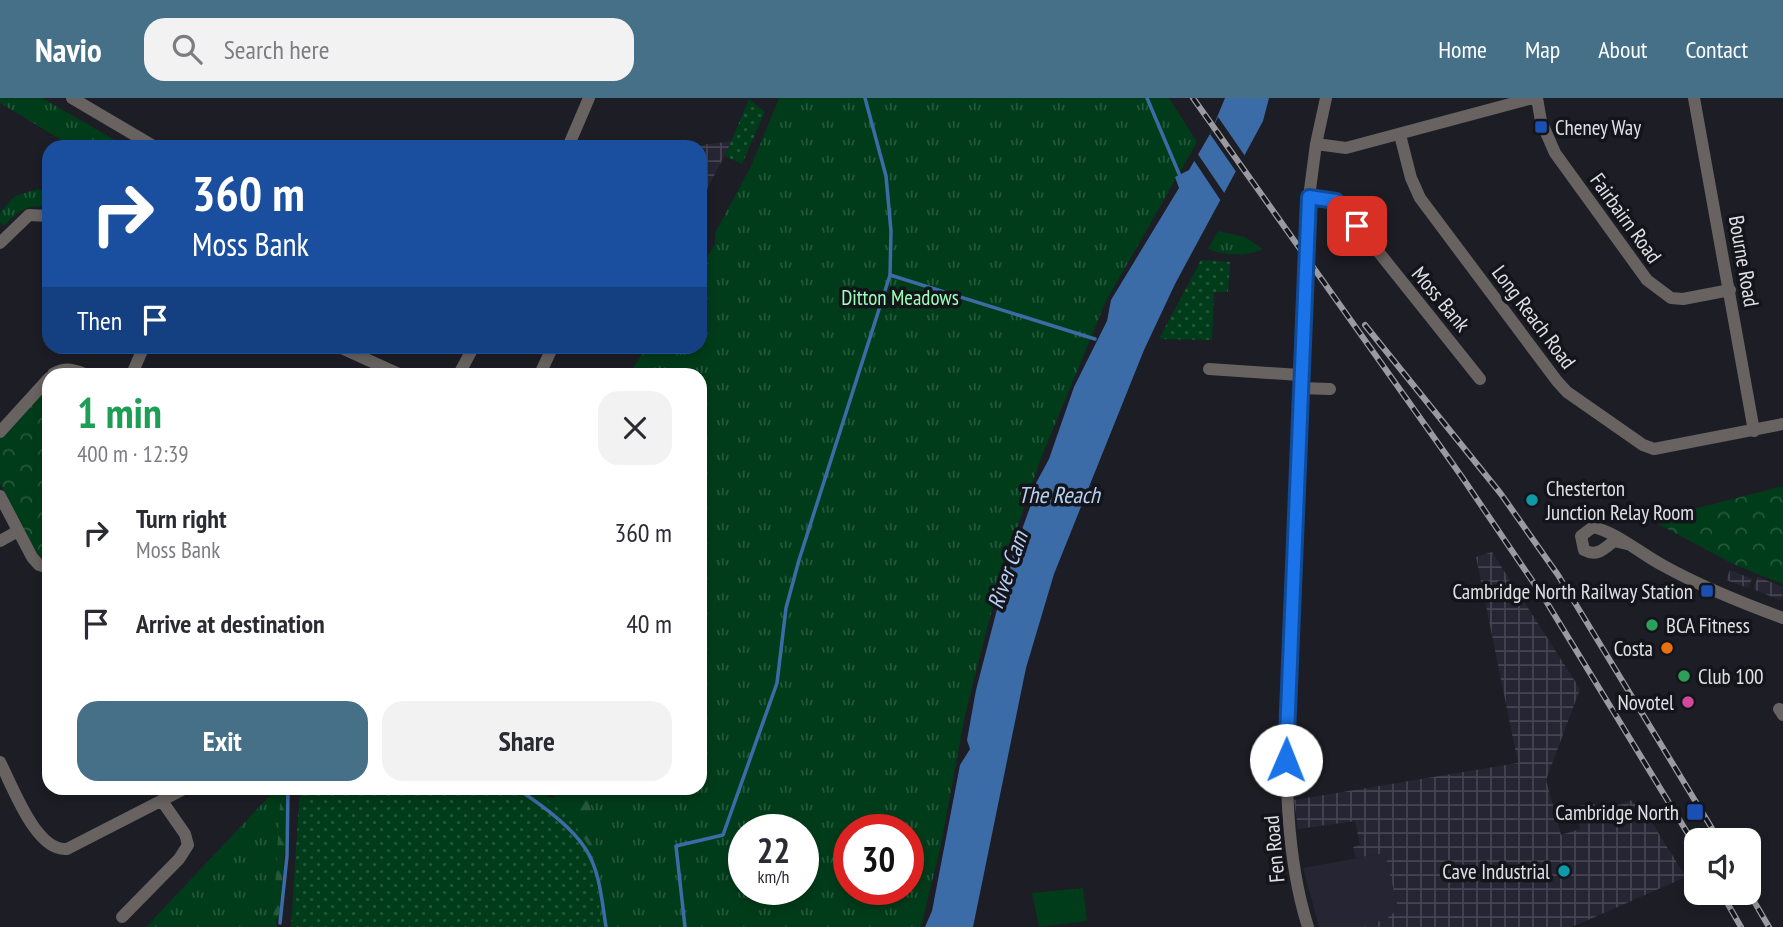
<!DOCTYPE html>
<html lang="en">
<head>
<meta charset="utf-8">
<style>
	body { margin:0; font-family:"PT Sans Narrow",sans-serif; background:#f2f2f3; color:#2b2b33; height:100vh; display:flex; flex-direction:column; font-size:26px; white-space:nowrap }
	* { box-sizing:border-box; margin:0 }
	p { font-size:23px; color:#7c7c81 }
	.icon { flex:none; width:38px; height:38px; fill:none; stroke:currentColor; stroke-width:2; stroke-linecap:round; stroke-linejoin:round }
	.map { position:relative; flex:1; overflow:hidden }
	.sheet { position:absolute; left:42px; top:270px; width:665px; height:427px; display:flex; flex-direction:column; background:#fff; border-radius:21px; box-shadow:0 4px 10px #0003 }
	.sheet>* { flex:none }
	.hud { position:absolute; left:42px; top:42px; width:665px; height:214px; border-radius:21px; box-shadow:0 4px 10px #0003; background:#1a4fa0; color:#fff; overflow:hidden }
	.fabs { position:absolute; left:1684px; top:730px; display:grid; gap:14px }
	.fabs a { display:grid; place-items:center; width:77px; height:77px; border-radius:14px; background:#fff; box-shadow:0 4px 10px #0003; font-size:35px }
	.speed { position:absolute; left:728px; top:716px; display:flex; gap:14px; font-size:35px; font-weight:700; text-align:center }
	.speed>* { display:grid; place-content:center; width:91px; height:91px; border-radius:50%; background:#fff; box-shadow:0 4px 10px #0003; line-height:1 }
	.speed small { font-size:18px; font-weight:400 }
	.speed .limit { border:10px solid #d22; background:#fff; color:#111 }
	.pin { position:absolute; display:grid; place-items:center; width:60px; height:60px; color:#fff; margin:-30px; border-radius:14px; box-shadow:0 4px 10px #0006 }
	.me { position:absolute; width:77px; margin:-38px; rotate:1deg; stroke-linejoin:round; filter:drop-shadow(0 0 5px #0008) }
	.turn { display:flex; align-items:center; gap:24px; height:147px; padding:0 35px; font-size:32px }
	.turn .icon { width:91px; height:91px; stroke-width:2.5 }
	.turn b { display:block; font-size:49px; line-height:60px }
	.then { display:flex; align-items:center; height:66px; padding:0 35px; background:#0003; gap:14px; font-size:26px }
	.round { display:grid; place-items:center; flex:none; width:74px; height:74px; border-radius:21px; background:#f2f2f3 }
	.headline { display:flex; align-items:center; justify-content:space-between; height:119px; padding:0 35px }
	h1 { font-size:42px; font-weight:600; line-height:52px; color:#1e9e55 }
	.primary-button { display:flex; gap:14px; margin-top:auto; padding:14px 35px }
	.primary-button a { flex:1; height:80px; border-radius:21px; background:#467088; color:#fff; font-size:28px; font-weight:600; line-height:80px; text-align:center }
	.primary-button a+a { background:#f2f2f3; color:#2b2b33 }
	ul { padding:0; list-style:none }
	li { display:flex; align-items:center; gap:21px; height:91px; padding:0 35px }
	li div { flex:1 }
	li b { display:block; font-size:26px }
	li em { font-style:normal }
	header { display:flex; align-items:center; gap:42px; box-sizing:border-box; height:98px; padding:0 35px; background:#467088; color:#fff }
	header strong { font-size:33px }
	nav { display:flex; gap:38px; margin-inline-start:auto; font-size:24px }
	.search { width:490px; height:63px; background:#f2f2f3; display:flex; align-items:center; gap:18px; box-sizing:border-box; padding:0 24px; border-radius:21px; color:#7c7c81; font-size:26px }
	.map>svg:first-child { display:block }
	.built { fill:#262533 }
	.industrial { fill:url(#industrial-grid) }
	.grass { fill:url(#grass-tufts); fill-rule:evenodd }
	.forest { fill:url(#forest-firs) }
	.park { fill:url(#park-crowns) }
	.garden { fill:url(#garden-dots) }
	.pitch { fill:#003c1a }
	.water { fill:#3c6ca7 }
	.pier { fill:#1d1d25 }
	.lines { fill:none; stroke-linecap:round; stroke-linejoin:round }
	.stream { stroke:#3c6ca7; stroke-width:3.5 }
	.minor { stroke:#686361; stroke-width:12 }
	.rail-casing { stroke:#9b9aa1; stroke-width:6 }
	.rail { stroke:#14141b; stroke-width:3.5; stroke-dasharray:10; stroke-linecap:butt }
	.route-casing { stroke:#114b97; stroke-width:18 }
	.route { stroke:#1a73e8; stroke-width:12 }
	.transit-dot { fill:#1a4fb4; stroke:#14141b; stroke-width:2.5 }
	.culture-dot { fill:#0f9aa8; stroke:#14141b; stroke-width:2.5 }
	.leisure-dot { fill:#2e9e5b; stroke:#14141b; stroke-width:2.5 }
	.food-dot { fill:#e8710a; stroke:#14141b; stroke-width:2.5 }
	.hotel-dot { fill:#d1479c; stroke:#14141b; stroke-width:2.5 }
	.labels { text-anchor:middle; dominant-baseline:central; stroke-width:7; stroke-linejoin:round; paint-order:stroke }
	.poi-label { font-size:21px; fill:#e0dfe5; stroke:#14141b; text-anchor:end }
	.street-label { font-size:21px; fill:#e0dfe5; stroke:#14141b }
	.park-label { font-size:21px; fill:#9affb7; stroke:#14141b }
	.water-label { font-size:23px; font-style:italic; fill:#b6d0f2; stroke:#14141b }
</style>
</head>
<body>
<header>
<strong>Navio</strong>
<div class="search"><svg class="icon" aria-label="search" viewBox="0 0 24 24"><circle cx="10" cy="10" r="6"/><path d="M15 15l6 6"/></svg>Search here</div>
<nav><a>Home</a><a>Map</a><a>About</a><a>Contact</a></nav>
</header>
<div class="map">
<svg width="1783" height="829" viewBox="0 0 1783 829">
	<defs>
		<pattern id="industrial-grid" width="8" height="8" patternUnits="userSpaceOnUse" patternTransform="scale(1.75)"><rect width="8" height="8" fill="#262533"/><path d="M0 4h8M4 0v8" fill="none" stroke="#454450"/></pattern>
		<pattern id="grass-tufts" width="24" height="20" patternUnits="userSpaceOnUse" patternTransform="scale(1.75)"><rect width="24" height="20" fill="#003c1a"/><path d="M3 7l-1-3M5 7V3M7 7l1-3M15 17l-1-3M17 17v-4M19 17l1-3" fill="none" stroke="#25583b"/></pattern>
		<pattern id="forest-firs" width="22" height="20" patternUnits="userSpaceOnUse" patternTransform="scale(1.75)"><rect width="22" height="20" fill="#003c1a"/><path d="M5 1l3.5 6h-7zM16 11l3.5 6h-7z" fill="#25583b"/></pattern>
		<pattern id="park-crowns" width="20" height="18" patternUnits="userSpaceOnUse" patternTransform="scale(1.75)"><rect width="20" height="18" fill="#003c1a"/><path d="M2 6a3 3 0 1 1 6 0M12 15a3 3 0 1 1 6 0" fill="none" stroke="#25583b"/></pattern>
		<pattern id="garden-dots" width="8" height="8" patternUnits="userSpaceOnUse" patternTransform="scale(1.75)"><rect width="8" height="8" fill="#003c1a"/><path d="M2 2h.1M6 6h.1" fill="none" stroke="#25583b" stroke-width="1.8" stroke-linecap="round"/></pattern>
	</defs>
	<rect width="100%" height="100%" fill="#1d1d25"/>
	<path class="built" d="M 1385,755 L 1398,811 L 1386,821 L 1362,829 L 1319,829 L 1303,770 Z"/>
	<path class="industrial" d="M 732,43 L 700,105 L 700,49 L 687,49 Z
		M 1492,454 L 1580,591 L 1546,682 L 1561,737 L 1580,731 L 1573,709 L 1594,705 L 1598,716 L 1630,702 L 1642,709 L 1686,779 L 1572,829 L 1362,829 L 1386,821 L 1398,811 L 1385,755 L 1356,760 L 1353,749 L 1360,747 L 1355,723 L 1298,731 L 1294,702 L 1518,665 L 1476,459 Z
		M 1730,472 L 1752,481 L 1748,490 L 1726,482 Z
		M 1758,479 L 1783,489 L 1782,503 L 1753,491 Z"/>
	<path class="grass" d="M 0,0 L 42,0 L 127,49 L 73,49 L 0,5 Z
		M 779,0 L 1169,0 L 1197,44 L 1106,203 L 1041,360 L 1000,480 L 965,617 L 940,751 L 921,829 L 600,829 L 597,760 L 588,690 L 700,690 L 700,276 L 629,276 L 647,249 L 700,248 L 700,172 L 715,145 L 715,135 L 751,68 ZM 744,732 L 803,732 L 803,791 L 744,791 ZM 849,732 L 908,732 L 908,791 L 849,791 Z
		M 38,91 L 49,96 L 49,110 C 29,105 18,113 4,128 L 0,124 L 0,114 L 15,98 Z
		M 1218,133 L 1245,139 L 1263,151 C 1248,158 1224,158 1208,151 Z
		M 277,690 L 281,690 L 274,822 L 276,822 L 277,829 L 146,829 Z"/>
	<path class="forest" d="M 281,690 L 290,690 L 279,820 L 273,823 Z
		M 451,690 L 535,690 L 551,700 L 563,690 L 588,690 L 597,760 L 600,829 Z"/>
	<path class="park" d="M 49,289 L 49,466 L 36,454 L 0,386 L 0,341 Z
		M 1783,388 L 1783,486 L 1733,466 L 1623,407 L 1698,410 Z"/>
	<path class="garden" d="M 749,1 L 765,14 L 742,66 L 725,58 Z
		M 1201,162 L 1230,164 L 1228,194 L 1214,194 L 1212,242 L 1159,241 Z
		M 300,690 L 529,690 L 569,718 L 597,760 L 600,829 L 291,829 Z"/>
	<path class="pitch" d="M 1083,790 L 1087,823 L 1039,829 L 1032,795 Z"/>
	<path class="water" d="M 1225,0 L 1269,0 L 1263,23 L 1175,186 L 1144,252 L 1054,476 L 1026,570 L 973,829 L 925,829 L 932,813 L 960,667 L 970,651 L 967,642 L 976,592 L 1007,473 L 1033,401 L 1035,387 L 1049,361 L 1074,289 L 1107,223 L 1111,202 L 1179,90 L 1175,79 L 1189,72 L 1210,36 Z"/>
	<path class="pier" d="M 1218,19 L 1245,58 L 1237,75 L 1210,36 Z
		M 1195,52 L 1227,99 L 1223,106 L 1191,58 Z"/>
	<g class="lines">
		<path class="stream" d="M 1147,0 L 1180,78
			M 890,177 L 1095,241
			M 516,690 C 539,705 570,727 585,750 C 600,772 602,804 606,829
			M 280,825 L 287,758 L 288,690
			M 685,829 L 676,748 L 723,737 L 777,585 L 786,510 L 799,462 L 890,177 L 891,133 L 886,78 L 865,0"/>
		<path class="minor" d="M 72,0 L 155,49
			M 1537,0 L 1541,23 L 1555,55 L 1647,182 L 1671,200 L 1683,201 L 1730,192
			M 1694,0 L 1754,333
			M 1400,37 L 1411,80 L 1420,100 L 1557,283 L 1567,294 L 1643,347 L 1654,351 L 1783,326
			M 1316,46 L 1346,50 L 1533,0
			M 568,49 L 589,0
			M 1309,99 L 1331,101 L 1341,107 L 1480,281
			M 0,145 L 29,117 L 49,118
			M 337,248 L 399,276
			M 1209,271 L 1300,277
			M 53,276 C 65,269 72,271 85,276
			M 132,276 L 144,248
			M 459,276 L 474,248
			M 540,276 L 553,248
			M 1300,290 L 1330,291
			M 0,334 L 49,280
			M 0,398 L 32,459 L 39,467 L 49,470
			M 0,443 L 18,433
			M 1627,446 L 1614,443 C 1604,451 1597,459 1584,452 L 1581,438 L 1593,429 C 1618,435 1641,456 1664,468 C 1702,489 1742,505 1783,520
			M 1779,611 L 1783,617
			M 0,664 C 13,689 36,754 67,751 L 186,690
			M 122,819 L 179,761 L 188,747 L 185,736 L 162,703
			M 1308,829 C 1284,754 1286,669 1287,590 L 1309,99 L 1316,46 L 1326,0"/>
		<defs>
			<path id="rail" d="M 1193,0 L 1462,379 L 1546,503 L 1696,749
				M 1365,227 L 1501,396 L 1558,477 L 1719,742
				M 1748,793 L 1769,829
				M 1721,794 L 1741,829"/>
		</defs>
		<use href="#rail" class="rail-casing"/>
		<use href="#rail" class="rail"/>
	</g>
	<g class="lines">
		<defs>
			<path id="route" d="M 1286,662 L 1309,99 L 1336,103 L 1357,128"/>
		</defs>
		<use href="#route" class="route-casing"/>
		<use href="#route" class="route"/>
	</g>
	<g class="transit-dot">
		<rect x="1534" y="22" width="14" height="14" rx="3.5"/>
		<rect x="1700" y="486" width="14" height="14" rx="3.5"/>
		<rect x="1686" y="705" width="18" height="18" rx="3.5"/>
	</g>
	<g class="culture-dot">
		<circle cx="1532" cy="402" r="7"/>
		<circle cx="1564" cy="773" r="7"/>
	</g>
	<g class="leisure-dot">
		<circle cx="1652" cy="527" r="7"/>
		<circle cx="1684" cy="578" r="7"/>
	</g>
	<circle class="food-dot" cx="1667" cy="550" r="7"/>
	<circle class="hotel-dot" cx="1688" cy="604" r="7"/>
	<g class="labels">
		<g class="poi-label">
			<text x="1555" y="29" text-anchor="start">Cheney Way</text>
			<text x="1546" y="390" text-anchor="start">Chesterton<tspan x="1546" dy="24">Junction Relay Room</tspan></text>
			<text x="1693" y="493">Cambridge North Railway Station</text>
			<text x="1666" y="527" text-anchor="start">BCA Fitness</text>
			<text x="1653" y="550">Costa</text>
			<text x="1698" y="578" text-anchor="start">Club 100</text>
			<text x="1674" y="604">Novotel</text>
			<text x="1679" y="714">Cambridge North</text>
			<text x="1550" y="773">Cave Industrial</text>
		</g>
		<g class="street-label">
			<text transform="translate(1626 120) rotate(54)">Fairbairn Road</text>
			<text transform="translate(1744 163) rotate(80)">Bourne Road</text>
			<text transform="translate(1441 201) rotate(50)">Moss Bank</text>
			<text transform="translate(1534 219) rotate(53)">Long Reach Road</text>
			<text transform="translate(1274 751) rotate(-95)">Fen Road</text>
		</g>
		<g class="park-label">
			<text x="900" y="199">Ditton Meadows</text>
		</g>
		<g class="water-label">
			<text x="1059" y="396">The Reach</text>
			<text transform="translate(1007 472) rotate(-71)">River Cam</text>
		</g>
	</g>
</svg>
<div class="fabs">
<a><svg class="icon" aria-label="sound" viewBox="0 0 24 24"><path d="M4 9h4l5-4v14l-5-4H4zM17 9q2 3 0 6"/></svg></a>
</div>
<div class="speed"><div>22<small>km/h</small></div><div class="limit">30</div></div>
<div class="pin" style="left:1357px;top:128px;background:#d93025"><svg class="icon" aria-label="arrive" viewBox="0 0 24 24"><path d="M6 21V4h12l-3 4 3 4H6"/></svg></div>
<svg class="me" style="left:1286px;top:662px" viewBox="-20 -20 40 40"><circle r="19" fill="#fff"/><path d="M0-13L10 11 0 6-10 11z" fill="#1a73e8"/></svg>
<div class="hud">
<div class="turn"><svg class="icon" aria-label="right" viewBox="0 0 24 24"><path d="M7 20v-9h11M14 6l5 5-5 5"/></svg><div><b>360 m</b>Moss Bank</div></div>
<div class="then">Then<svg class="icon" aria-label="arrive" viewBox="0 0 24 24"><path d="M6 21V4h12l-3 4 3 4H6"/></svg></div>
</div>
<section class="sheet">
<div class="headline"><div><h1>1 min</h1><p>400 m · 12:39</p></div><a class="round"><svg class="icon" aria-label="close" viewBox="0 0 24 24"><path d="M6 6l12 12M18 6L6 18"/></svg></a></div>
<ul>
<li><svg class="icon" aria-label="right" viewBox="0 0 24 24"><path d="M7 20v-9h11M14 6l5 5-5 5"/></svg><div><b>Turn right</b><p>Moss Bank</p></div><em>360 m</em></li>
<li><svg class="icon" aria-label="arrive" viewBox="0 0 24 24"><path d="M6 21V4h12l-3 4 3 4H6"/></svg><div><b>Arrive at destination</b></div><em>40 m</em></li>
</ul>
<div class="primary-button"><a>Exit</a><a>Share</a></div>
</section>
</div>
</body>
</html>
